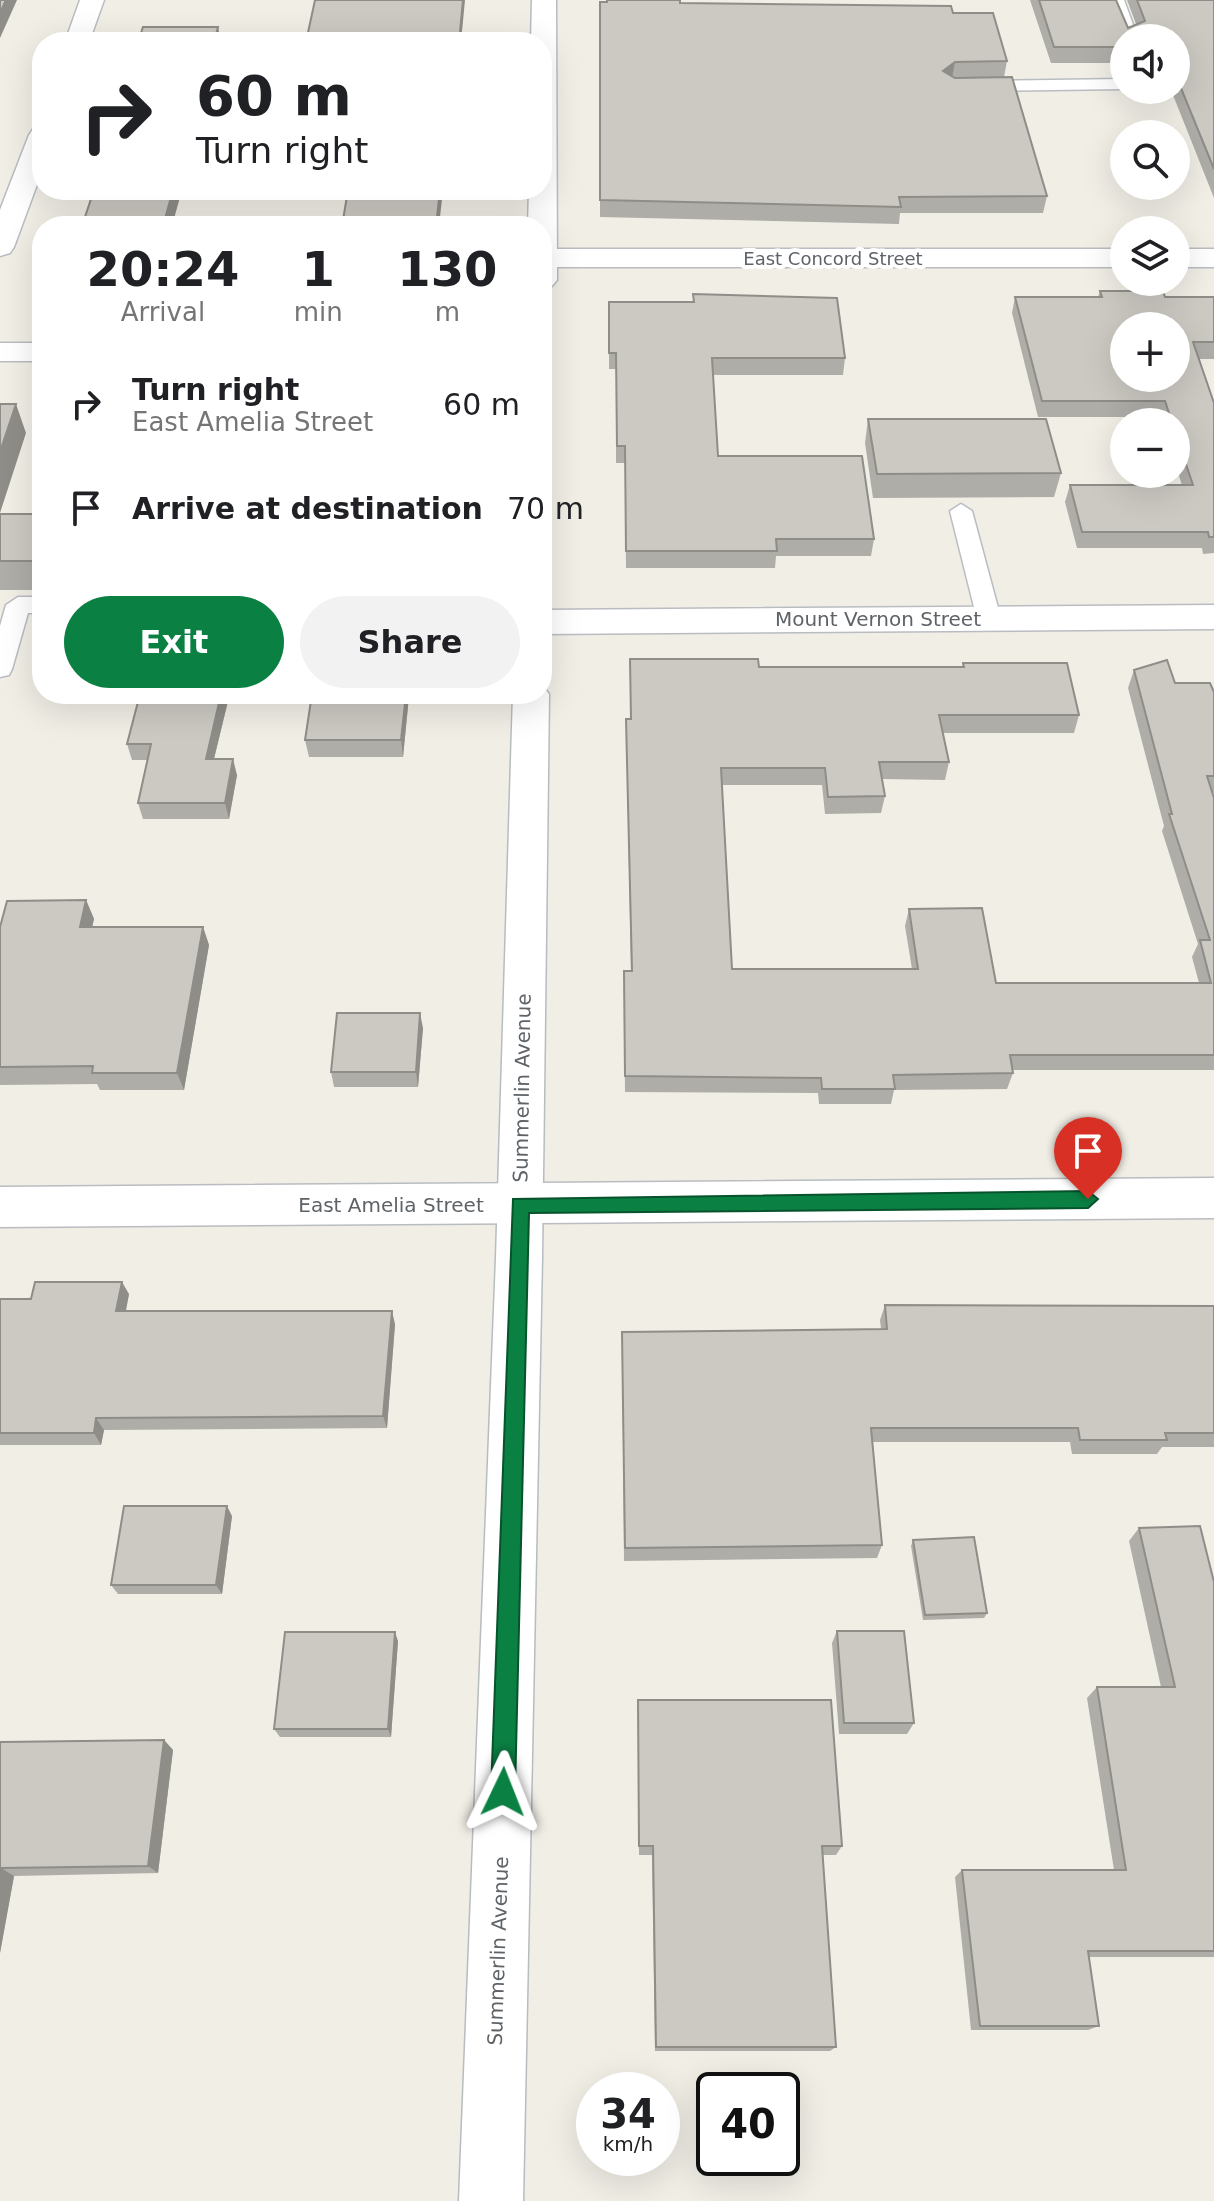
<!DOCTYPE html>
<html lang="en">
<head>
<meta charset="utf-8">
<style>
	body { margin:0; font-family:"DejaVu Sans",sans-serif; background:#f2f2f2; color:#202124; height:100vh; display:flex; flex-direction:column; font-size:30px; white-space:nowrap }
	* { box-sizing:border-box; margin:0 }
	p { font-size:26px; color:#757577 }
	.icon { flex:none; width:44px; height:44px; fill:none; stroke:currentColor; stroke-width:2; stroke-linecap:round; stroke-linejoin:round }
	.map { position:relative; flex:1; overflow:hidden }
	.side { position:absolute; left:32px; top:216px; width:520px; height:488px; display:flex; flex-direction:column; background:#fff; border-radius:32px; box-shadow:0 8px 32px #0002 }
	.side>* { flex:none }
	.guide { position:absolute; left:32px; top:32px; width:520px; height:168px; border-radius:32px; box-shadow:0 8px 32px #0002; background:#fff; color:#202124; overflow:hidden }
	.tools { position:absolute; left:1110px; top:24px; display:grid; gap:16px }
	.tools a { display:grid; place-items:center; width:80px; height:80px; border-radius:50%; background:#fff; box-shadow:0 8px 32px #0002; font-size:40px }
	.speed { position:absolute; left:576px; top:2072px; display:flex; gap:16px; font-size:40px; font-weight:700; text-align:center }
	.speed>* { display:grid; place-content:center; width:104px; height:104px; border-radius:50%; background:#fff; box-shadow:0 8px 32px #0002; line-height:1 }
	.speed small { font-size:20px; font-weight:400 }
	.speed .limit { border:4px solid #111; border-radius:12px; background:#fff; color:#111 }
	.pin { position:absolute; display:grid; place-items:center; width:68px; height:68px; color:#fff; margin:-82px -34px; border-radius:50% 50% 50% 0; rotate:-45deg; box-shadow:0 0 8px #0007 }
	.pin .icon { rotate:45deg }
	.me { position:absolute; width:88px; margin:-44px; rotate:2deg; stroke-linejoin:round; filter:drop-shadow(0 0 6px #0008) }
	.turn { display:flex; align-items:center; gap:28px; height:168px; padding:0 32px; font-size:36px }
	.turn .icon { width:104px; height:104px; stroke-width:2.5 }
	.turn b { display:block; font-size:56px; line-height:68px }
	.eta { display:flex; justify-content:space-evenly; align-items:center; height:136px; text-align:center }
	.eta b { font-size:48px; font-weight:700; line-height:56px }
	.action { display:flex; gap:16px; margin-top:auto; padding:16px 32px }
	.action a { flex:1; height:92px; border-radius:48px; background:#0b8043; color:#fff; font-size:32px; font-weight:700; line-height:92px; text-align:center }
	.action a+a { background:#f2f2f2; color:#202124 }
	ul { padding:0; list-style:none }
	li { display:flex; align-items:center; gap:24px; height:104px; padding:0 32px }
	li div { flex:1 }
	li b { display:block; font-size:30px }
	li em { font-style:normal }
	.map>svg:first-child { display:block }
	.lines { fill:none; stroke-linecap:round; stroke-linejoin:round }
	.lane-casing { stroke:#b9bcc1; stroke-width:3 }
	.street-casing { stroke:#b9bcc1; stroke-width:3 }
	.secondary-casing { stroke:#b7bcc1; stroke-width:3 }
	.lane { fill:#fff; fill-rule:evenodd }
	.street { fill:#fff; fill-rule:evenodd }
	.secondary { fill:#fff; fill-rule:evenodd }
	.wall { fill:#afada8 }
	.shaded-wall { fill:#8f8d88 }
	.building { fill:#ccc9c3; stroke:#8f8d88; stroke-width:2; fill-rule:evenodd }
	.route { fill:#0b8043; stroke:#07532c; stroke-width:2 }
	.labels { text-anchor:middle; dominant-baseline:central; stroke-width:8; stroke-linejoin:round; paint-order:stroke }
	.far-street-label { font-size:18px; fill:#5e6368; stroke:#fff }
	.street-label { font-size:20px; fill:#5e6368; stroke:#fff }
</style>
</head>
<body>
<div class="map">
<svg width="1214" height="2201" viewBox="0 0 1214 2201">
	<rect width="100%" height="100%" fill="#f1eee6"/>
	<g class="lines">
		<defs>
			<path id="lane" d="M 1108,0 L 1124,0 L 1138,38 L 1124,38 L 1124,41 Z
				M 1124,79 L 1124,89 L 974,91 L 965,86 L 974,81 Z
				M 961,504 L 972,511 L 1001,619 L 989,627 L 977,619 L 950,511 Z
				M 18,597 L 42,597 L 42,613 L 28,613 L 12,669 L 9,675 L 0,677 L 0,626 L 6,605 Z"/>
			<path id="street" d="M 80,0 L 104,0 L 89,42 L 65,42 Z
				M 42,127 L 42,171 L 14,247 L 10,253 L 0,256 L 0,210 L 29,135 L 33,129 Z
				M 542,249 L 1124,249 L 1124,267 L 542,267 Z
				M 1176,249 L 1214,249 L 1214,267 L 1176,267 Z
				M 0,343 L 42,343 L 42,361 L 0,361 Z
				M 1214,605 L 1214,629 L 542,634 L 542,610 Z
				M 1214,1178 L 1214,1218 L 0,1227 L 0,1187 Z"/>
			<path id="secondary" d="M 532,0 L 556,0 L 557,280 L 552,286 L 542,289 L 542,226 L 528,226 L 529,190 L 542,190 L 542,42 L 531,42 Z
				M 542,685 L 549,694 L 542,1258 L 523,2201 L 459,2201 L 496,1258 L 513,694 L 542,694 Z"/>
		</defs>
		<use href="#lane" class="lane-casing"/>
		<use href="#street" class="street-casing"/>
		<use href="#secondary" class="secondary-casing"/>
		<use href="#lane" class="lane"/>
		<use href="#street" class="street"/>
		<use href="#secondary" class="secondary"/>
	</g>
	<path class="wall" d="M 1030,0 L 1116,0 L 1128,28 L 1136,24 L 1127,0 L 1214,0 L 1214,198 L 1171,90 L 1176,90 L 1176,38 L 1124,38 L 1124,63 L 1051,63 Z
		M 600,2 L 680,3 L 953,13 L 1007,61 L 1004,77 L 1047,196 L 1043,213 L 900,213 L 899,224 L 600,217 Z
		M 1100,291 L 1165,297 L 1214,297 L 1214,359 L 1198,359 L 1214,403 L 1214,553 L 1203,554 L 1202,548 L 1077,548 L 1065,502 L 1070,485 L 1182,485 L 1176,467 L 1176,422 L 1161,422 L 1160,417 L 1038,417 L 1012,313 L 1015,297 L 1098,297 Z
		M 693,294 L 845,358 L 843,375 L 713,375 L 718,456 L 874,539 L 871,556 L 776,556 L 775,568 L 626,568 L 625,463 L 616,463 L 616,369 L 609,369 L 609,302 L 693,302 Z
		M 868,419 L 1061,473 L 1054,497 L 873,498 L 865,443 Z
		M 0,514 L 42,514 L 42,590 L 0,590 Z
		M 963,663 L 1079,715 L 1074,733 L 943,733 L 949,762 L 945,780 L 882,779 L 885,796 L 881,813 L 825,814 L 822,785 L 722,785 L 732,969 L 912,969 L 905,926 L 909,909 L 996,983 L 1199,983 L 1192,957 L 1198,944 L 1162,831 L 1164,826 L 1128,688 L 1134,670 L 1175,683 L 1214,692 L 1214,793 L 1212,793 L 1214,798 L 1214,1070 L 1012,1070 L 1013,1073 L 1007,1089 L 894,1090 L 891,1104 L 819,1104 L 818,1093 L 625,1092 L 624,971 L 631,971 L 626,719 L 631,719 L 759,667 L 962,667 Z
		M 140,694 L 226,694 L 228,701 L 214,759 L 237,775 L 229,819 L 143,819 L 138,803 L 147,760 L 132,760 L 127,744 Z
		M 409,696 L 403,757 L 309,757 L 305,740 Z
		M 86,900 L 94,919 L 92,927 L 203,927 L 209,945 L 184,1090 L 100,1090 L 97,1084 L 0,1085 L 0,927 Z
		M 423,1028 L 418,1087 L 334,1087 L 331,1072 Z
		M 129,1294 L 126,1311 L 395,1324 L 387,1428 L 104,1430 L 101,1445 L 0,1445 L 0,1299 Z
		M 885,1305 L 1214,1306 L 1214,1447 L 1162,1447 L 1157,1454 L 1072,1454 L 1070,1442 L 872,1442 L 882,1545 L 877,1558 L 624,1561 L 622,1332 L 881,1329 L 880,1320 Z
		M 232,1516 L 222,1594 L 118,1594 L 111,1585 Z
		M 1139,1528 L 1214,1582 L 1214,1957 L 1089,1957 L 1099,2026 L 1088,2030 L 971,2030 L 955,1877 L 962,1870 L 1114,1870 L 1087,1698 L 1097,1687 L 1161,1687 L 1129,1541 Z
		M 913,1540 L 987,1613 L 984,1618 L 923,1620 L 911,1546 Z
		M 837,1631 L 914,1723 L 907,1734 L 839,1734 L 832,1643 Z
		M 398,1641 L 391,1737 L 280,1737 L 274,1729 Z
		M 638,1700 L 842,1846 L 836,1855 L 823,1855 L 836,2047 L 830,2051 L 655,2051 L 652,1855 L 639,1855 Z
		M 164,1740 L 173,1750 L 158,1873 L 14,1876 L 0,1953 L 0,1742 Z"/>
	<path class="shaded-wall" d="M 6,0 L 17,0 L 0,38 L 0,13 Z
		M 463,0 L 465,0 L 461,42 L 459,42 Z
		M 218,27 L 221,42 L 214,42 Z
		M 955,62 L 952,78 L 943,71 Z
		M 173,190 L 182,190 L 172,226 L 163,226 Z
		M 440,190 L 443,190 L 439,226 L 436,226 Z
		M 16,404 L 26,433 L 0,513 L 0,452 Z
		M 221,694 L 226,694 L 228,701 L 210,775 L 206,759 Z
		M 406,694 L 409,694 L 409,696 L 403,757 L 401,740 Z
		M 233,759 L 237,775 L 229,819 L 225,803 Z
		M 86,900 L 94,919 L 88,945 L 80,927 Z
		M 203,927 L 209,945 L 184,1090 L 177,1073 Z
		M 420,1013 L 423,1028 L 418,1087 L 416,1072 Z
		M 122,1282 L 129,1294 L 123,1324 L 116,1311 Z
		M 392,1311 L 395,1324 L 387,1428 L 383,1416 Z
		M 96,1418 L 104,1430 L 101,1445 L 94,1433 Z
		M 227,1506 L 232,1516 L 222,1594 L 216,1585 Z
		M 395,1632 L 398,1641 L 391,1737 L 388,1729 Z
		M 164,1740 L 173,1750 L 158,1873 L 148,1866 Z
		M 1,1868 L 14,1876 L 0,1953 L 0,1871 Z"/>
	<path class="building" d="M 0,0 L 6,0 L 0,13 Z
		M 315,0 L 463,0 L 459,42 L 306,42 Z
		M 607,0 L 680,0 L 680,3 L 951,6 L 953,13 L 993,13 L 1007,61 L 955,62 L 943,71 L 955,78 L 1012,77 L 1047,196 L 899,197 L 901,207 L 600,200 L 600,2 L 607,2 Z
		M 1039,0 L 1116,0 L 1128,28 L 1145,21 L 1137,0 L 1214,0 L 1214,169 L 1176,76 L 1176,38 L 1124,38 L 1124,47 L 1054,47 Z
		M 143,27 L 218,27 L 214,42 L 138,42 Z
		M 94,190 L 173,190 L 163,226 L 82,226 Z
		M 348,190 L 440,190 L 436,226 L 342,226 Z
		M 1100,291 L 1163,291 L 1165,297 L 1214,297 L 1214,342 L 1193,342 L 1214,403 L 1214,537 L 1209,537 L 1208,532 L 1082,532 L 1070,485 L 1193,485 L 1176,435 L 1176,422 L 1172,422 L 1165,401 L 1042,401 L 1015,297 L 1102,297 ZM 1124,326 L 1176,326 L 1176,378 L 1124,378 Z
		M 693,294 L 837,298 L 845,358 L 712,358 L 718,456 L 862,456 L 874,539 L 776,539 L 777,551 L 626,551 L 625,446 L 617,446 L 616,353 L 609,353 L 609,302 L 694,302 Z
		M 0,404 L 16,404 L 0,452 Z
		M 868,419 L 1046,419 L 1061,473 L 877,474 Z
		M 0,514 L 42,514 L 42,561 L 0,561 Z
		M 630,659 L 758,659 L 759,667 L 964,667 L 963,663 L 1067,663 L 1079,715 L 939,715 L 949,762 L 879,762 L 885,796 L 828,797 L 825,768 L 721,768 L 732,969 L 918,969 L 909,909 L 982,908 L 996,983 L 1211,983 L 1200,940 L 1210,940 L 1169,814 L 1172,814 L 1134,670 L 1167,660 L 1175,683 L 1210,683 L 1214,692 L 1214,776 L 1207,776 L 1214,798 L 1214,1055 L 1010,1055 L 1013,1073 L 893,1075 L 895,1089 L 822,1089 L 821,1078 L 625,1076 L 624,971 L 632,971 L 626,719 L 631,719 Z
		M 140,694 L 221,694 L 206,759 L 233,759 L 225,803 L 138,803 L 151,744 L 127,744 Z
		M 312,694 L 406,694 L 401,740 L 305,740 Z
		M 86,900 L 80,927 L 203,927 L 177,1073 L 92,1073 L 93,1066 L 0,1067 L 0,927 L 7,901 Z
		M 337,1013 L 420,1013 L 416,1072 L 331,1072 Z
		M 35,1282 L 122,1282 L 116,1311 L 392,1311 L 383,1416 L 96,1418 L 94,1433 L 0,1433 L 0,1299 L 31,1299 Z
		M 885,1305 L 1214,1306 L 1214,1433 L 1165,1433 L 1167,1440 L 1080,1440 L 1078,1428 L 871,1428 L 882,1545 L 625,1548 L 622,1332 L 887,1329 Z
		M 124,1506 L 227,1506 L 216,1585 L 111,1585 Z
		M 1200,1526 L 1214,1582 L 1214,1951 L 1088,1951 L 1099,2026 L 980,2026 L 962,1870 L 1126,1870 L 1097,1687 L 1175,1687 L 1139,1528 Z
		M 974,1537 L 987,1613 L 925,1615 L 913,1540 Z
		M 837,1631 L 904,1631 L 914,1723 L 844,1723 Z
		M 285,1632 L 395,1632 L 388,1729 L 274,1729 Z
		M 638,1700 L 831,1700 L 842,1846 L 822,1846 L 836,2047 L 656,2047 L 653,1846 L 639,1846 Z
		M 164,1740 L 148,1866 L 1,1868 L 0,1871 L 0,1742 Z"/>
	<path class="route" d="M 1088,1191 L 1098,1199 L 1088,1208 L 529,1213 L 515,1792 L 511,1801 L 503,1804 L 495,1801 L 491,1792 L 513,1199 Z"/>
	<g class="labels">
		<g class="far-street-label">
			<text x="833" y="258">East Concord Street</text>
		</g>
		<g class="street-label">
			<text x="878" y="619">Mount Vernon Street</text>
			<text transform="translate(522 1088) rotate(-89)">Summerlin Avenue</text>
			<text x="391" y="1205">East Amelia Street</text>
			<text transform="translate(498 1951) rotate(-88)">Summerlin Avenue</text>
		</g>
	</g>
</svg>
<div class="tools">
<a><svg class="icon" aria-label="sound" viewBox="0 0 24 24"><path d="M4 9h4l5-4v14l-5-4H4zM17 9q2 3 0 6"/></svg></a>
<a><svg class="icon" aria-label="search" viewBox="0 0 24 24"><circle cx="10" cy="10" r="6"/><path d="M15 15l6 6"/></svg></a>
<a><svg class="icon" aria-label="layers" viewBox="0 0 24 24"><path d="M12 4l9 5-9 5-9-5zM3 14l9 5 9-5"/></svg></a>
<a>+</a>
<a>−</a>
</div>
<div class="speed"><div>34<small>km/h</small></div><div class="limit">40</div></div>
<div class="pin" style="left:1088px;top:1199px;background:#d93025"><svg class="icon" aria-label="arrive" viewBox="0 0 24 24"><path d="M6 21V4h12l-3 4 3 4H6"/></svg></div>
<svg class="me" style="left:503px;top:1792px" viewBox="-20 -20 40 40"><path d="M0-17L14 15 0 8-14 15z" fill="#0b8043" stroke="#fff" stroke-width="4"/></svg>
<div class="guide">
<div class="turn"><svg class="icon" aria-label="right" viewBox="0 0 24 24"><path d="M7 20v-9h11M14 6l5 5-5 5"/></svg><div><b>60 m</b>Turn right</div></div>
</div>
<section class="side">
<div class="eta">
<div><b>20:24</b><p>Arrival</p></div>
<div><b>1</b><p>min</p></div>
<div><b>130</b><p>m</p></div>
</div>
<ul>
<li><svg class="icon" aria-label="right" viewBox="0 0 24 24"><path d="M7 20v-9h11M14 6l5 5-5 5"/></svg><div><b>Turn right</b><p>East Amelia Street</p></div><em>60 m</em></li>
<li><svg class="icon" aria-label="arrive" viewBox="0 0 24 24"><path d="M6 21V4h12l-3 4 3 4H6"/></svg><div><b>Arrive at destination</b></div><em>70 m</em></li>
</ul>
<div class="action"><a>Exit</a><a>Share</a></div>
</section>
</div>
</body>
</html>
